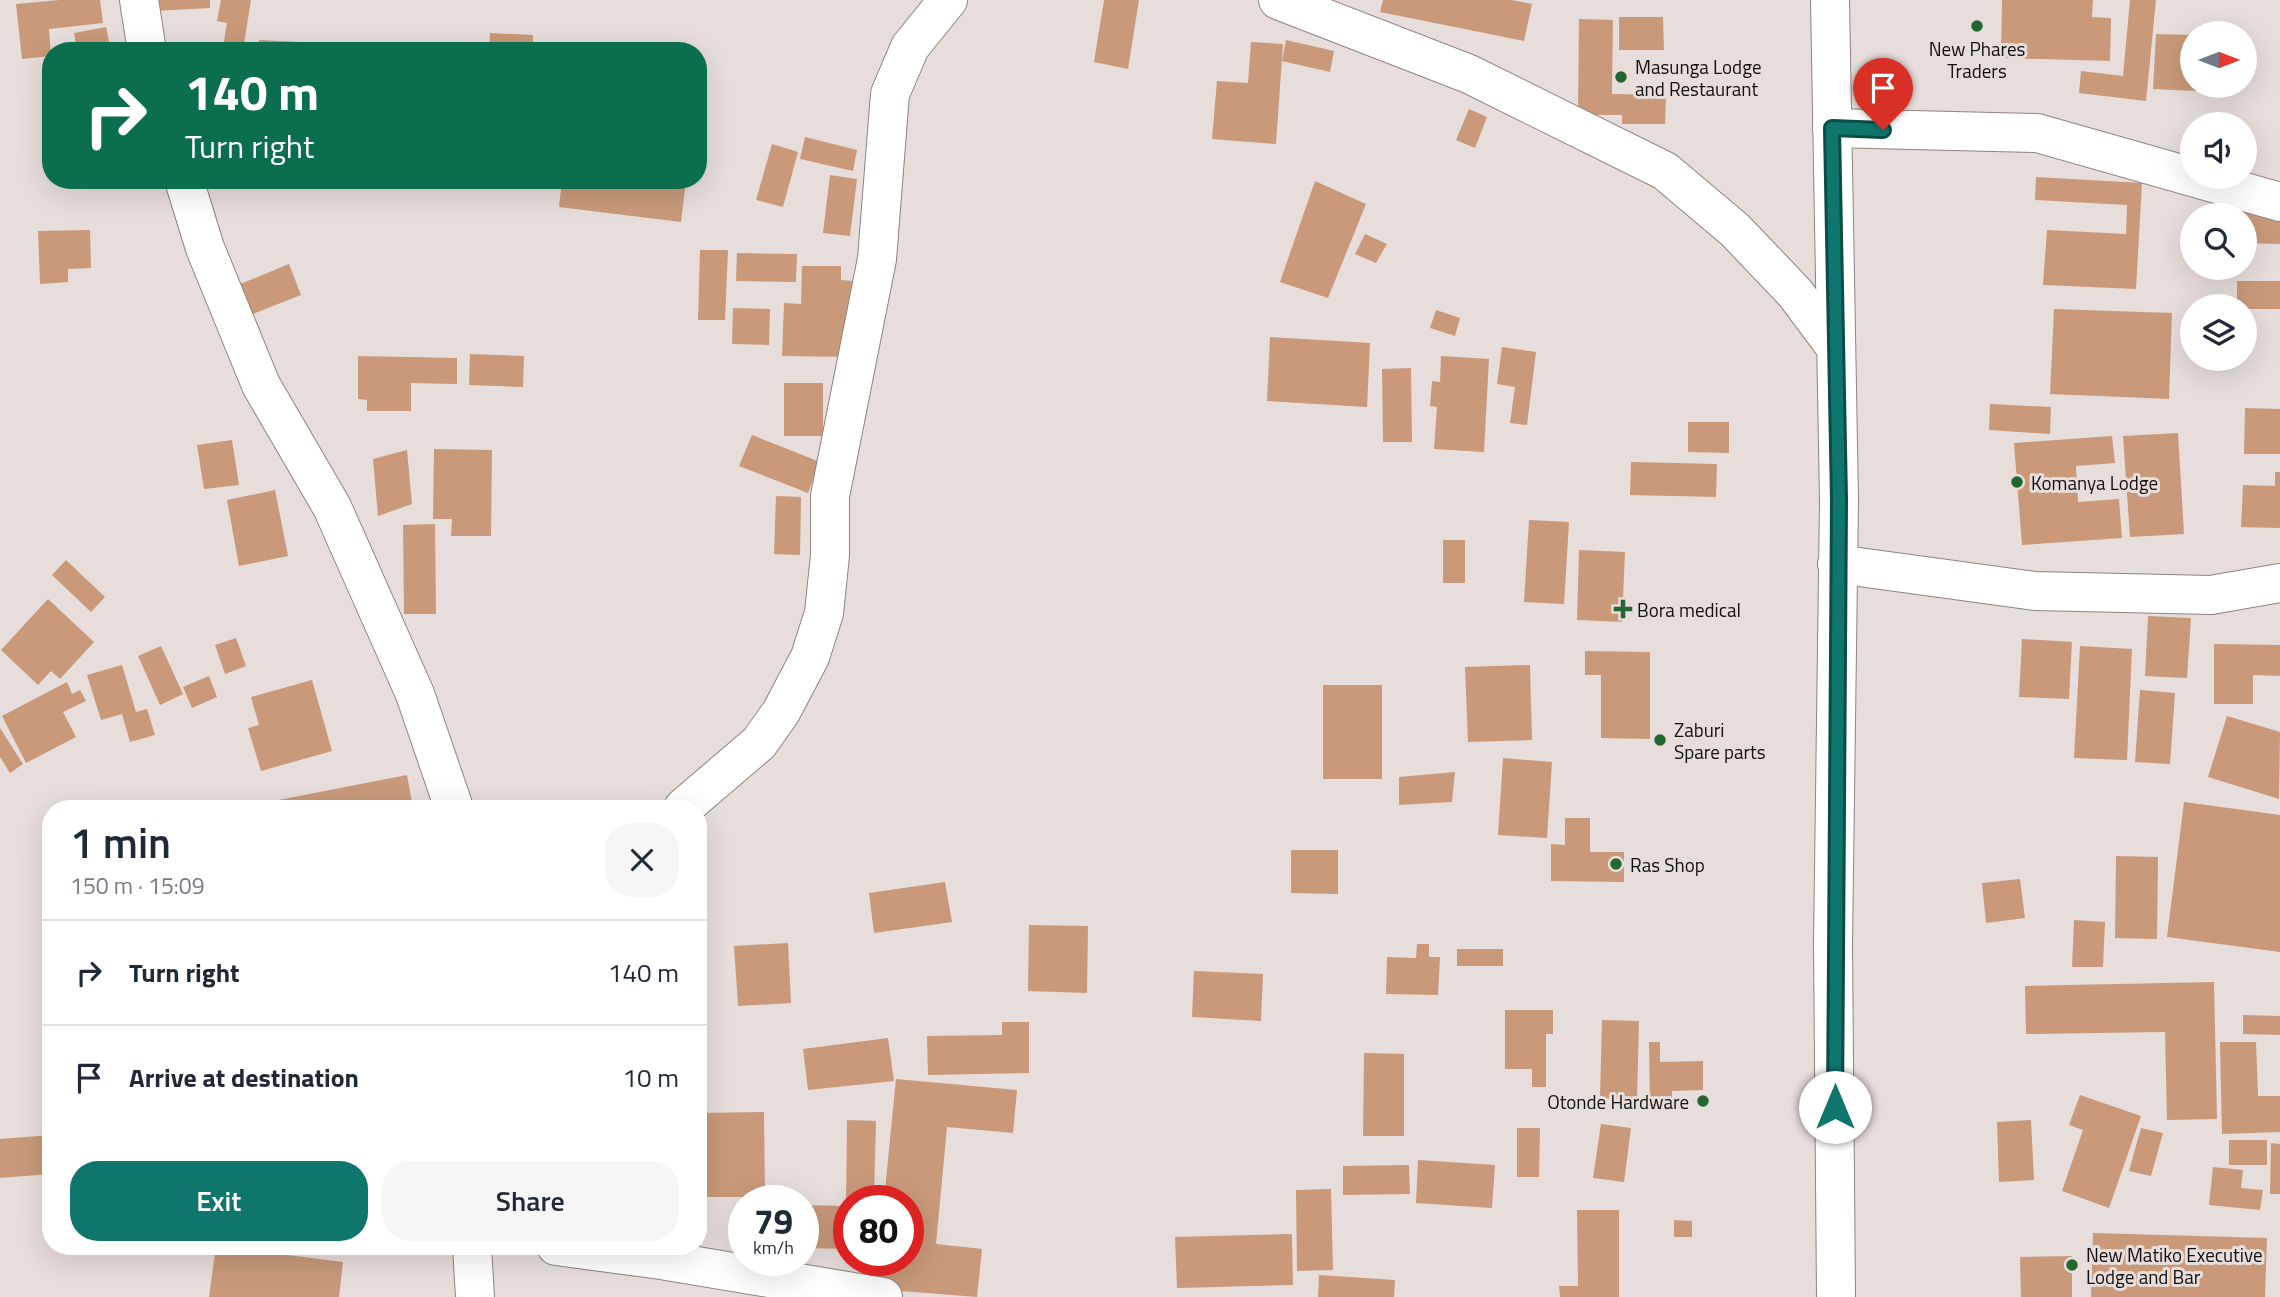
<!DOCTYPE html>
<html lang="en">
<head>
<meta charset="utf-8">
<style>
	body { margin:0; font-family:"Titillium Web",sans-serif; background:#f6f6f7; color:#1f2937; height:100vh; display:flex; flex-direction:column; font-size:26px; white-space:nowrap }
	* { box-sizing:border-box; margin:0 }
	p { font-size:23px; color:#747a83 }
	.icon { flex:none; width:38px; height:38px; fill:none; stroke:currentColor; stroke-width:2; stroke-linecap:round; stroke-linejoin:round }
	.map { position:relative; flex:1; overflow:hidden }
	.drawer { position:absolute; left:42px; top:800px; width:665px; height:455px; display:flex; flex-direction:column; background:#fff; border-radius:28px; box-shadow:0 7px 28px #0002 }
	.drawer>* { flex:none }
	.banner { position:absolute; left:42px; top:42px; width:665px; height:147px; border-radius:28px; box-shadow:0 7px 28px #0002; background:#0b6e4f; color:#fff; overflow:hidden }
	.needle { width:46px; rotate:90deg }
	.controls { position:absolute; left:2180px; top:21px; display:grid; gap:14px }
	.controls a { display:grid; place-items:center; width:77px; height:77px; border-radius:50%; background:#fff; box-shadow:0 7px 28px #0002; font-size:35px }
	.speed { position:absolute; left:728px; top:1185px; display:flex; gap:14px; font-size:35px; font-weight:700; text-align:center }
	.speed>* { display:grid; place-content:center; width:91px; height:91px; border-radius:50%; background:#fff; box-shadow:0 7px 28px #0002; line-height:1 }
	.speed small { font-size:18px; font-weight:400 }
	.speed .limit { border:10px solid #d22; background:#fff; color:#111 }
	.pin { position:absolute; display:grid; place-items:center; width:60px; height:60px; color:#fff; margin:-72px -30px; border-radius:50% 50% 50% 0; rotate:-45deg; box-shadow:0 0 7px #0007 }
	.pin .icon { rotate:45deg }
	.me { position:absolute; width:77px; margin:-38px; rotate:0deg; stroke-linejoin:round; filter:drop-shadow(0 0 5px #0008) }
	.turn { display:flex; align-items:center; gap:24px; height:147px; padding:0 28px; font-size:32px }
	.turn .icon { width:91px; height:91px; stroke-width:2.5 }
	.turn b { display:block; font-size:49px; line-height:60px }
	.round { display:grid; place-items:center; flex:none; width:74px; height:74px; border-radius:28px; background:#f6f6f7 }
	.overview { display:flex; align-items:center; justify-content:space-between; height:119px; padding:0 28px }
	h1 { font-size:42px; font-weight:600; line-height:52px }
	.action { display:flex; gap:14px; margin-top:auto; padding:14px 28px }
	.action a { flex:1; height:80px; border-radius:28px; background:#0f766e; color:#fff; font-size:28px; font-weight:600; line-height:80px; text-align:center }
	.action a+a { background:#f6f6f7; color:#1f2937 }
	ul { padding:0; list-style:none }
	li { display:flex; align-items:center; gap:21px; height:105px; padding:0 28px; border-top:2px solid #e0e1e3 }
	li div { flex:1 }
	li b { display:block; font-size:26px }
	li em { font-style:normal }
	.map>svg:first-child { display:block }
	.building { fill:#c9997a }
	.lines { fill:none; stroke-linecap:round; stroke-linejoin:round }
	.street-casing { stroke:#8d8482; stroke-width:40 }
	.highway-casing { stroke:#8d8482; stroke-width:40 }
	.street { stroke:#fff; stroke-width:38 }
	.highway { stroke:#fff; stroke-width:38 }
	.route-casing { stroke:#0a4d48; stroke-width:18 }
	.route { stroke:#0f766e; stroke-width:12 }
	.poi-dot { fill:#226631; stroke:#e7dddb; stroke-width:2.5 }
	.labels { text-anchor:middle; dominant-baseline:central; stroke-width:6; stroke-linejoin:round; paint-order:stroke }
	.poi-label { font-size:19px; fill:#120f0e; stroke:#e7dddb; text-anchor:start }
</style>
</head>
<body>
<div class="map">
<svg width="2280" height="1297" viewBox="0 0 2280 1297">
	<rect width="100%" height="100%" fill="#e7dddb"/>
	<path class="building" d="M 60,0 L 100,0 L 103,23 L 49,29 L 51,56 L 22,59 L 16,4 Z
		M 154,0 L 210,0 L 210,8 L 154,11 Z
		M 221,0 L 251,0 L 243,50 L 223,46 L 227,23 L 217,21 Z
		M 1104,0 L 1139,0 L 1128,69 L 1094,62 Z
		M 1383,0 L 1511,0 L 1532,4 L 1524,41 L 1380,12 Z
		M 2002,0 L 2093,0 L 2092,17 L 2111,18 L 2110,61 L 2001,58 Z
		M 2130,0 L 2156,0 L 2146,101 L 2079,93 L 2081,71 L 2123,76 Z
		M 1619,17 L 1663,17 L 1664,50 L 1619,50 Z
		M 1579,19 L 1613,20 L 1612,94 L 1666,95 L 1665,124 L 1622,124 L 1622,115 L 1578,115 Z
		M 106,27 L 111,51 L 77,51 L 74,33 Z
		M 490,33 L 533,35 L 533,51 L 489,51 Z
		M 2156,34 L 2193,35 L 2193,86 L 2220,86 L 2219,92 L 2153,89 Z
		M 259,40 L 366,45 L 365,51 L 259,51 Z
		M 1286,40 L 1334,51 L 1330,72 L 1282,61 Z
		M 1251,42 L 1283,44 L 1276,144 L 1212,139 L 1217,81 L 1248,83 Z
		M 218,43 L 218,51 L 186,51 L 186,44 Z
		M 51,87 L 51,113 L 49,113 L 45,88 Z
		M 1469,109 L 1487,117 L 1475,148 L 1456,140 Z
		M 805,137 L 857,150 L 853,171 L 800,159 Z
		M 772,144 L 798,152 L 783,207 L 756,200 Z
		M 830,175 L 857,179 L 850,236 L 823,233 Z
		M 2036,177 L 2142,183 L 2136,289 L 2043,285 L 2047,230 L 2126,234 L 2127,205 L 2035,200 Z
		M 562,180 L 686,180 L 681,222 L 559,207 Z
		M 1315,181 L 1366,204 L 1328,298 L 1280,282 Z
		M 2227,212 L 2280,213 L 2280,244 L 2245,243 L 2245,215 L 2227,215 Z
		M 90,230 L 91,268 L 68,269 L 68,282 L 40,284 L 38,231 Z
		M 1365,234 L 1387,244 L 1376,263 L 1355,254 Z
		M 700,250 L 728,250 L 725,320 L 698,320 Z
		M 737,253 L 797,254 L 796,282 L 736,281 Z
		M 289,264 L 301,295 L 250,315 L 238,285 Z
		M 802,266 L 841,266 L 841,280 L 852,281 L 850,357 L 782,356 L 784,303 L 801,304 Z
		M 2237,281 L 2280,281 L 2280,309 L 2245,309 L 2245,306 L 2237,306 Z
		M 733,308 L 770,309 L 769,345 L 732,344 Z
		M 2054,309 L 2172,313 L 2169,399 L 2050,394 Z
		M 1436,310 L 1460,318 L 1455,336 L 1430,328 Z
		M 1270,337 L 1370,343 L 1367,407 L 1267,401 Z
		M 1502,347 L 1536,352 L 1527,425 L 1510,423 L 1515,387 L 1497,384 Z
		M 470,354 L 524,356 L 523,387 L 469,385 Z
		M 358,356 L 457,358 L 457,384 L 411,383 L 411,411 L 367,411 L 367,400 L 358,399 Z
		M 1441,356 L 1489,359 L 1484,452 L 1434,449 L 1437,407 L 1430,406 L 1432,381 L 1440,382 Z
		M 1411,368 L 1412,442 L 1383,442 L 1382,369 Z
		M 784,383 L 823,383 L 823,436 L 784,436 Z
		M 1990,404 L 2051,407 L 2050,434 L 1989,430 Z
		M 2245,408 L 2280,409 L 2280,454 L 2244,454 Z
		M 1688,422 L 1729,422 L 1729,453 L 1688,452 Z
		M 2178,433 L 2184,534 L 2130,537 L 2123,436 Z
		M 752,435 L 820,462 L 808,493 L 739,466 Z
		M 2112,436 L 2115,463 L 2076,466 L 2078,502 L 2119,499 L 2122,538 L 2022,545 L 2014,443 Z
		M 232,440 L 239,485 L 204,489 L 197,445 Z
		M 434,449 L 492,450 L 491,536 L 451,536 L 452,519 L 433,519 Z
		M 407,450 L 412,504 L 378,516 L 373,459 Z
		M 1631,462 L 1717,464 L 1716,497 L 1630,495 Z
		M 2275,472 L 2280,472 L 2280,528 L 2241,527 L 2243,485 L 2275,486 Z
		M 275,490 L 288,556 L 239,566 L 227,500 Z
		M 776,496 L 801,497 L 800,555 L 774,554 Z
		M 1529,520 L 1569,522 L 1564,604 L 1524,602 Z
		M 435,524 L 436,614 L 404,614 L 403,525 Z
		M 1443,540 L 1465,540 L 1465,583 L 1443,583 Z
		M 1579,550 L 1625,552 L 1622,622 L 1577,620 Z
		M 66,560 L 105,597 L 91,612 L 52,575 Z
		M 48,599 L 94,642 L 60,679 L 51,671 L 38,685 L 1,650 Z
		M 2148,616 L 2191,618 L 2187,678 L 2145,676 Z
		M 236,638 L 246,666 L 225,674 L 215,645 Z
		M 2022,639 L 2072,642 L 2069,699 L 2019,697 Z
		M 2214,644 L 2280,645 L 2280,676 L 2253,675 L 2253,704 L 2214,704 Z
		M 161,646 L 183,694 L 160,705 L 138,656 Z
		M 2080,646 L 2132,649 L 2127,760 L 2074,758 Z
		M 1585,651 L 1650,652 L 1650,739 L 1601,738 L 1601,675 L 1585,675 Z
		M 122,665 L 136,712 L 147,709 L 155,735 L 130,742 L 122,714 L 101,720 L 87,675 Z
		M 1530,665 L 1532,740 L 1468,742 L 1465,667 Z
		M 209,676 L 217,697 L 192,708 L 183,687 Z
		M 312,680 L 332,751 L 261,771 L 248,728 L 259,725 L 251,697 Z
		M 67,682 L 72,694 L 80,690 L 86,701 L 63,712 L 76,737 L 26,763 L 2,716 Z
		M 1323,685 L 1382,685 L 1382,779 L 1323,779 Z
		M 2140,690 L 2175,693 L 2170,764 L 2135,762 Z
		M 2227,716 L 2280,732 L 2279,799 L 2208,777 Z
		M 0,728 L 23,764 L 10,773 L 0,757 Z
		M 1503,758 L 1552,762 L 1547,838 L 1498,835 Z
		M 1455,772 L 1452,802 L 1399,805 L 1399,777 Z
		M 407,775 L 413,808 L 242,808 L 242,807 Z
		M 199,802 L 200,808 L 180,808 L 179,803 Z
		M 2184,802 L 2280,815 L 2280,952 L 2167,937 Z
		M 1565,818 L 1590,818 L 1590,852 L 1624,852 L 1624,882 L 1551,881 L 1551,844 L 1565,845 Z
		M 1291,850 L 1338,850 L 1338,894 L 1291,893 Z
		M 2116,856 L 2158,857 L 2157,939 L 2115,938 Z
		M 2020,879 L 2025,918 L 1986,923 L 1982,883 Z
		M 945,882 L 952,922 L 874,933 L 869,893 Z
		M 2074,920 L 2105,922 L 2103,967 L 2072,967 Z
		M 1029,925 L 1088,926 L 1087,993 L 1028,991 Z
		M 788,943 L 791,1003 L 738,1006 L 734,946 Z
		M 1417,944 L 1429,944 L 1429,957 L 1440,957 L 1438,995 L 1386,994 L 1387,957 L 1416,958 Z
		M 1457,949 L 1503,949 L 1503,966 L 1457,966 Z
		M 1194,971 L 1263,974 L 1261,1021 L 1192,1017 Z
		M 2214,982 L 2217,1119 L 2167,1120 L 2165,1032 L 2026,1034 L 2025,986 Z
		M 1505,1010 L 1553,1010 L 1553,1034 L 1546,1034 L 1546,1087 L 1532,1087 L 1532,1069 L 1505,1069 Z
		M 2243,1015 L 2280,1016 L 2280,1035 L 2243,1034 Z
		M 1602,1020 L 1639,1021 L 1637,1100 L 1600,1098 Z
		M 1002,1022 L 1029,1022 L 1029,1073 L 928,1075 L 927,1036 L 1002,1035 Z
		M 888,1038 L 894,1081 L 808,1090 L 803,1049 Z
		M 1649,1042 L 1660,1042 L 1660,1062 L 1703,1061 L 1703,1090 L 1672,1091 L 1672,1101 L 1650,1102 Z
		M 2220,1042 L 2256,1042 L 2258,1096 L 2280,1096 L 2280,1132 L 2222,1134 Z
		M 1364,1053 L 1404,1054 L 1404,1136 L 1363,1136 Z
		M 896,1079 L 1017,1090 L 1013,1133 L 947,1127 L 936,1244 L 982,1249 L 977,1297 L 876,1289 L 879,1260 L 908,1260 L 908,1200 L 884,1200 Z
		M 2080,1095 L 2141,1116 L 2109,1208 L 2062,1191 L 2083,1130 L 2069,1125 Z
		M 764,1112 L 765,1197 L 698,1197 L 698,1113 Z
		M 847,1120 L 876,1121 L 874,1200 L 849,1200 L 849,1249 L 803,1248 L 803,1205 L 846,1206 Z
		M 2031,1120 L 2034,1180 L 1999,1182 L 1997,1122 Z
		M 1601,1124 L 1631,1128 L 1624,1182 L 1593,1178 Z
		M 1517,1128 L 1540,1128 L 1539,1177 L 1517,1177 Z
		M 2141,1128 L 2163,1133 L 2151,1176 L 2129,1171 Z
		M 51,1135 L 51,1174 L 0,1178 L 0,1139 Z
		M 2229,1140 L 2267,1140 L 2267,1165 L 2229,1165 Z
		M 2271,1143 L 2280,1144 L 2280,1194 L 2270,1194 Z
		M 1418,1160 L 1495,1165 L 1492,1208 L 1416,1203 Z
		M 1409,1165 L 1410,1194 L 1343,1195 L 1343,1166 Z
		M 2213,1167 L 2243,1170 L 2241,1188 L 2263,1190 L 2260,1210 L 2209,1205 Z
		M 1331,1189 L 1333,1270 L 1297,1271 L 1296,1190 Z
		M 1577,1210 L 1619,1210 L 1619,1297 L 1560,1297 L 1559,1286 L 1578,1286 Z
		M 1674,1220 L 1692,1221 L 1692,1237 L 1674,1237 Z
		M 2093,1233 L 2267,1238 L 2265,1297 L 2091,1297 Z
		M 1292,1234 L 1293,1285 L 1177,1288 L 1175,1237 Z
		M 216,1246 L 343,1262 L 339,1297 L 209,1297 Z
		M 2072,1256 L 2072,1297 L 2021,1297 L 2020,1257 Z
		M 1319,1275 L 1395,1280 L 1394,1297 L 1318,1297 Z"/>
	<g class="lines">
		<defs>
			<path id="street" d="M 139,0 L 147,51
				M 1278,0 L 1469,74 L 1665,171 L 1735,230 L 1795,293 L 1836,348
				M 1832,128 L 2037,133 L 2280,202
				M 184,180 L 205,248 L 261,385 L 332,507 L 415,694 L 454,808
				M 1837,564 L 2035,591 L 2211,595 L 2280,583
				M 683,808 L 759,743 L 781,712 L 810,657 L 824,613 L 830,555 L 830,496 L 877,259 L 890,94 L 910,47 L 948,0
				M 472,1246 L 475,1297
				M 556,1246 L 661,1260 L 883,1297"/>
			<path id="highway" d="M 1830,0 L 1839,500 L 1833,944 L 1836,1297"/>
		</defs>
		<use href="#street" class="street-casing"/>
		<use href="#highway" class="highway-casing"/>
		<use href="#street" class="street"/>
		<use href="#highway" class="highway"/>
	</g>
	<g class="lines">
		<defs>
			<path id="route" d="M 1835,1107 L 1839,500 L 1832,128 L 1883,130"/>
		</defs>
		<use href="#route" class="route-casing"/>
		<use href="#route" class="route"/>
	</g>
	<g class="poi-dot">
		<circle cx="1977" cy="26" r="7"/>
		<circle cx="1621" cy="77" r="7"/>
		<circle cx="2017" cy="482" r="7"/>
		<path d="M1619.5 598.5h7v7h7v7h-7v7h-7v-7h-7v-7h7z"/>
		<circle cx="1660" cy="740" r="7"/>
		<circle cx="1616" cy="864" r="7"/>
		<circle cx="1703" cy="1101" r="7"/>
		<circle cx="2072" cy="1265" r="7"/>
	</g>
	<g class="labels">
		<g class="poi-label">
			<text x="1977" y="48" text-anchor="middle">New Phares<tspan x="1977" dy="22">Traders</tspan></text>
			<text x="1635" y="66">Masunga Lodge<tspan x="1635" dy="22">and Restaurant</tspan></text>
			<text x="2031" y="482">Komanya Lodge</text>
			<text x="1637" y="609">Bora medical</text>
			<text x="1674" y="729">Zaburi<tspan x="1674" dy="22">Spare parts</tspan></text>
			<text x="1630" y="864">Ras Shop</text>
			<text x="1689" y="1101" text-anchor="end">Otonde Hardware</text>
			<text x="2086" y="1254">New Matiko Executive<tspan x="2086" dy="22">Lodge and Bar</tspan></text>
		</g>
	</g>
</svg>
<div class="controls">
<a><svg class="needle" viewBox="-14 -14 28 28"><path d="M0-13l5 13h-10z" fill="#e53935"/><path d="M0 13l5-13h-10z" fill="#747a83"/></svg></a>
<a><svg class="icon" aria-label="sound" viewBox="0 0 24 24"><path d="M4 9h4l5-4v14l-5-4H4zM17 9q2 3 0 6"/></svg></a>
<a><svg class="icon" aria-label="search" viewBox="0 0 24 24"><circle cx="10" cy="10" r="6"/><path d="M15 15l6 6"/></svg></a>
<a><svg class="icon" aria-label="layers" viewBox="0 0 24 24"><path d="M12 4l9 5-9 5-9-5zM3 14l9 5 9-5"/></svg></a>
</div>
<div class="speed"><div>79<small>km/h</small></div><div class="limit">80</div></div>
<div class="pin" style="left:1883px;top:130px;background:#d93025"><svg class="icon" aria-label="arrive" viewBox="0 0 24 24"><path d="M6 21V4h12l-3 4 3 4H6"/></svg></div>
<svg class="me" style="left:1835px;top:1107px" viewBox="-20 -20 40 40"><circle r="19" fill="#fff"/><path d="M0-13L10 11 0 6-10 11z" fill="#0f766e"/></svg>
<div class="banner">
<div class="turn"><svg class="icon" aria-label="right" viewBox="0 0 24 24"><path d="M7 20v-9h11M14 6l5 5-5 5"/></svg><div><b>140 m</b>Turn right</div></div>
</div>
<section class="drawer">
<div class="overview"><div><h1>1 min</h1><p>150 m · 15:09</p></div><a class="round"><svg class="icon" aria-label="close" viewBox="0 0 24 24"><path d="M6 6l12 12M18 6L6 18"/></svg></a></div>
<ul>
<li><svg class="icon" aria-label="right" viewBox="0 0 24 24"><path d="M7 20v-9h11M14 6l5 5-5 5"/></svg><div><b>Turn right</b></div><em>140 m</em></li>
<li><svg class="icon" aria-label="arrive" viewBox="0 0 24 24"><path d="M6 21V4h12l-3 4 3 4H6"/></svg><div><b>Arrive at destination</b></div><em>10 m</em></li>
</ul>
<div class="action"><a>Exit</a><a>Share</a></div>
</section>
</div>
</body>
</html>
